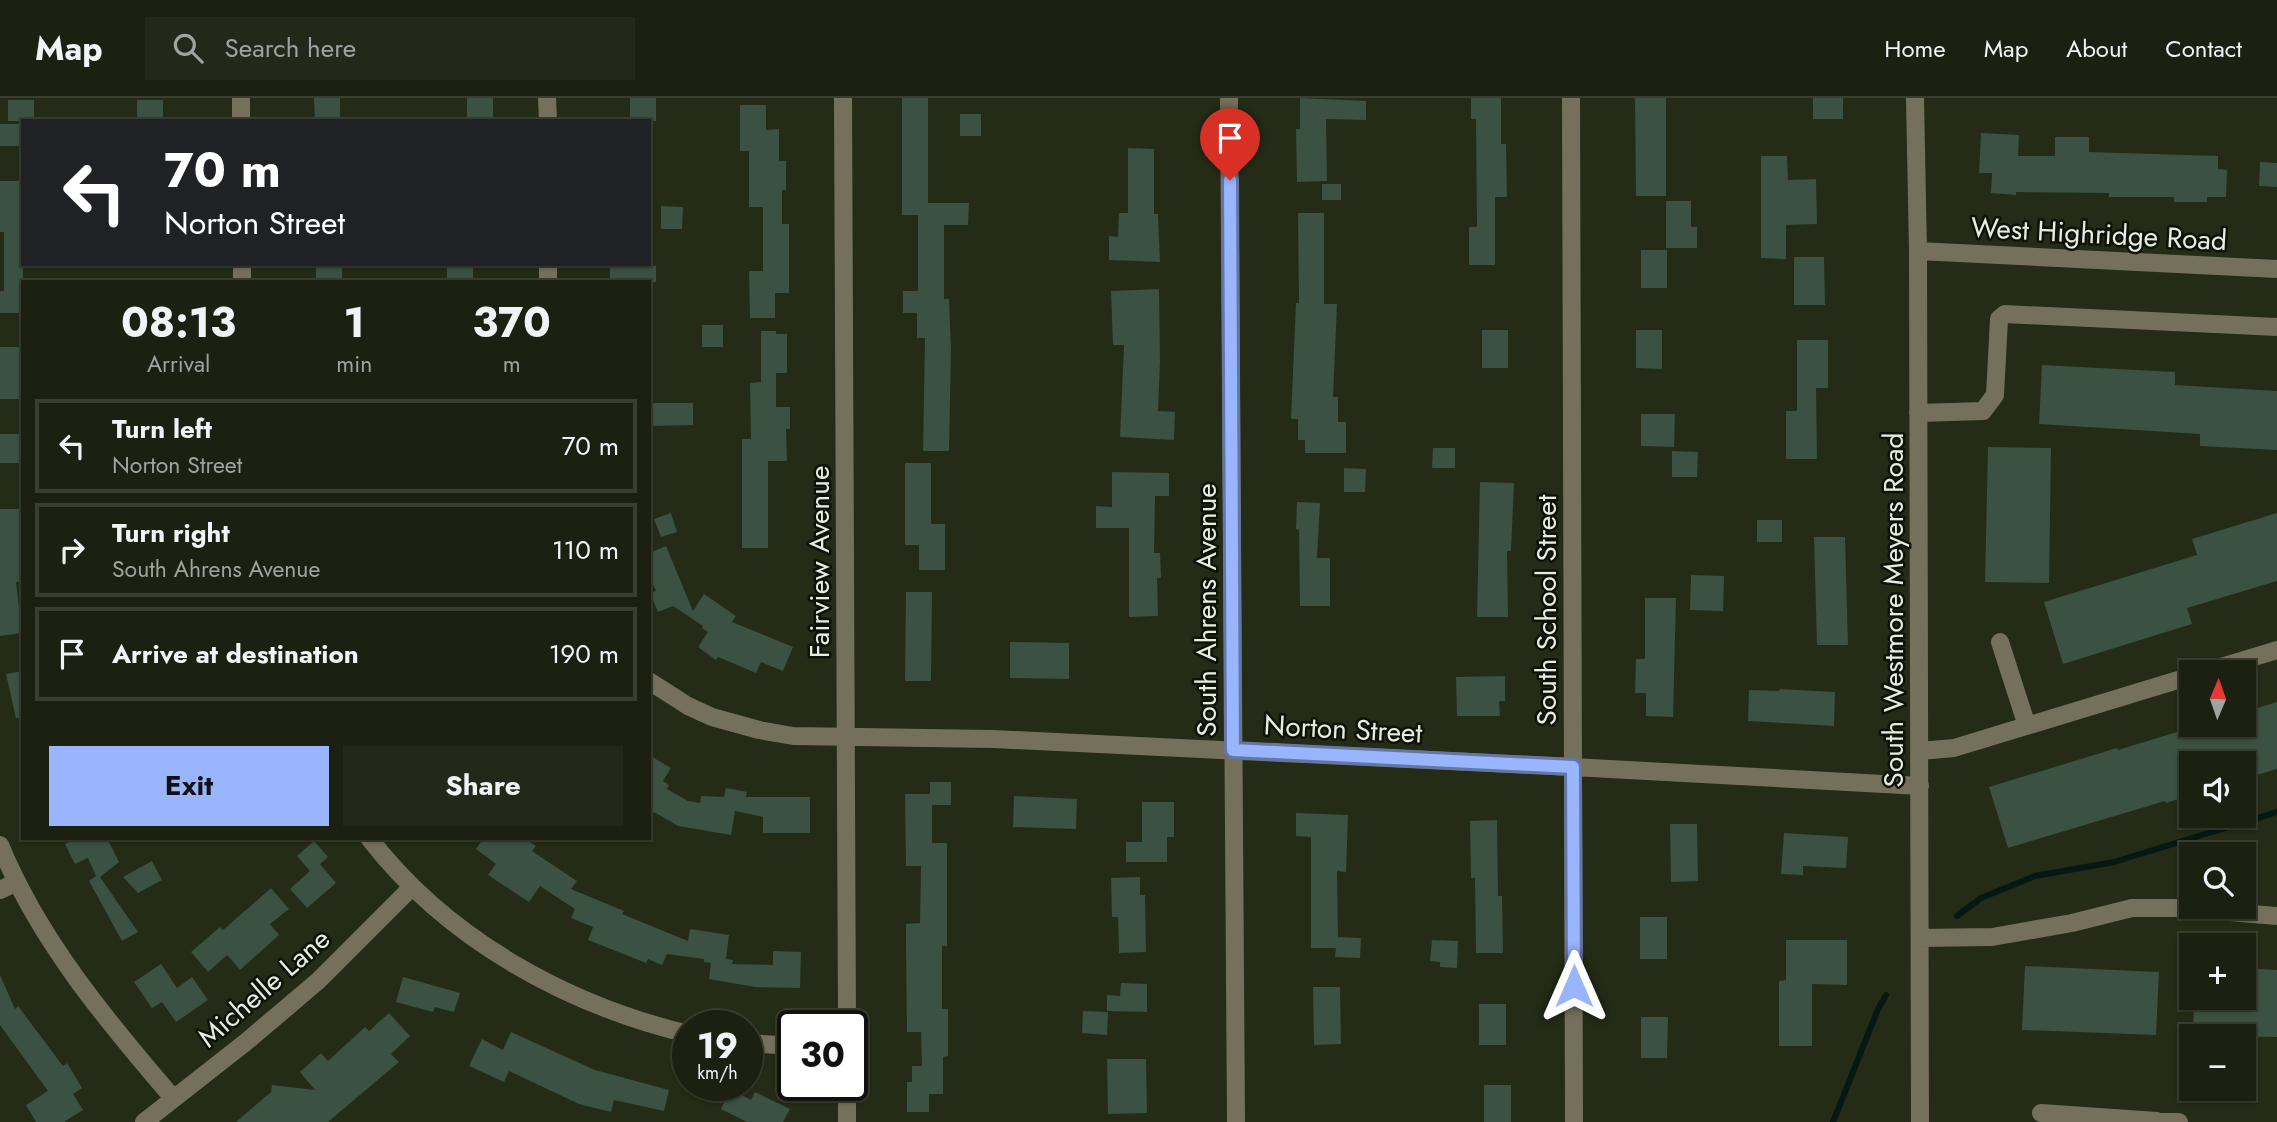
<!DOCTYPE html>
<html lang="en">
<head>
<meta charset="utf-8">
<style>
	body { margin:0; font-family:Jost,sans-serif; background:#242819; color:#f1f3f6; height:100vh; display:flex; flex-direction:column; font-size:26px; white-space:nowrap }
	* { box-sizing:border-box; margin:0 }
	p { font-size:23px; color:#a0a39f }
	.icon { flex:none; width:38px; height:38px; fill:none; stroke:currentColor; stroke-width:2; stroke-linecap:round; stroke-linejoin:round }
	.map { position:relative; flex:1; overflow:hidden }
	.sheet { position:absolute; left:21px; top:182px; width:630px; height:560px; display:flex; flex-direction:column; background:#1b2010; border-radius:0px; box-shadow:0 2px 5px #0004,0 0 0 2px #393e30 }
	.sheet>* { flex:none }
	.top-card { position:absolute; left:21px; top:21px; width:630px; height:147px; border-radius:0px; box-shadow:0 2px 5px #0004,0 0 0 2px #393e30; background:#202124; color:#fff; overflow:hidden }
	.needle { width:46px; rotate:2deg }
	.buttons { position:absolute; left:2179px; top:562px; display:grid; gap:14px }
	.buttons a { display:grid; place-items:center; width:77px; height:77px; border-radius:0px; background:#1b2010; box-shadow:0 2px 5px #0004,0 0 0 2px #393e30; font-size:35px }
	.speed { position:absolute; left:672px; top:912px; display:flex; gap:14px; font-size:35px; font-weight:700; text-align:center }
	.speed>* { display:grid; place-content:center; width:91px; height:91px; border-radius:50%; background:#1b2010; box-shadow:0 2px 5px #0004,0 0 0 2px #393e30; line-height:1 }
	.speed small { font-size:18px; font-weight:400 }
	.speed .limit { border:4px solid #111; border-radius:10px; background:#fff; color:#111 }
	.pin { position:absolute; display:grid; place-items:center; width:60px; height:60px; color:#fff; margin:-72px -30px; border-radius:50% 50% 50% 0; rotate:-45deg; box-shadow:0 0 7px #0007 }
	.pin .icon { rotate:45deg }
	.me { position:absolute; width:77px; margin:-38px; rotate:0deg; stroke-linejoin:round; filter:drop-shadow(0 0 5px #0008) }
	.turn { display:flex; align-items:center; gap:24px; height:147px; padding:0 28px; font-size:32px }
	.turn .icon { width:91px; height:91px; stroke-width:2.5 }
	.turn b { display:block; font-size:49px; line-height:60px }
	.eta { display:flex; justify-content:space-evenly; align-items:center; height:119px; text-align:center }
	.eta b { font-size:42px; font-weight:700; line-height:49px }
	.primary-button { display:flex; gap:14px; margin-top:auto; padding:14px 28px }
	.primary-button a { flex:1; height:80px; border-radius:0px; background:#98b5fd; color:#111; font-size:28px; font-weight:700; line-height:80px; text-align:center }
	.primary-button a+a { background:#242819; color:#f1f3f6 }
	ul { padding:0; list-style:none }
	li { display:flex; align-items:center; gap:21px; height:94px; margin:0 14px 10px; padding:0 14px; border:4px solid #393e30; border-radius:0px }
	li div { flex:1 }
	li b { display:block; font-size:26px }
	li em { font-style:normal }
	header { display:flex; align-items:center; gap:42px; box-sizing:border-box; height:98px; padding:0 35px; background:#1b2010; border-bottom:2px solid #393e30 }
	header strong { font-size:33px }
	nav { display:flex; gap:38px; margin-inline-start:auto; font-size:24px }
	.search { width:490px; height:63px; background:#242819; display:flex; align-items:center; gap:18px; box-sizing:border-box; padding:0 24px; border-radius:0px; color:#a0a39f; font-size:26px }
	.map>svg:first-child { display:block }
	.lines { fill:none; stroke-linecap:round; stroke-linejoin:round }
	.stream { stroke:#051814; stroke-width:6 }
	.building { fill:#3b5141 }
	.minor { stroke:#75705c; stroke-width:18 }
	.route-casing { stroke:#6376a4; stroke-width:18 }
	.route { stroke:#98b5fd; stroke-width:12 }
	.labels { text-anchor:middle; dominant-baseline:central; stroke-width:5; stroke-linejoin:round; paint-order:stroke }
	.street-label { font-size:28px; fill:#e8eddf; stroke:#0f1209 }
</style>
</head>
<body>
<header>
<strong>Map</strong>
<div class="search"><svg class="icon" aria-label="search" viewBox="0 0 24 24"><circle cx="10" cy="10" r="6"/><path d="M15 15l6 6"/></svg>Search here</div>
<nav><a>Home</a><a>Map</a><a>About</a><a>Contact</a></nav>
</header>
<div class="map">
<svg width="2277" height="1024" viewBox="0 0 2277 1024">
	<rect width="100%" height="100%" fill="#242b16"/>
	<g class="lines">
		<path class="stream" d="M 1957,818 L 1981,800 L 2035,778 L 2114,764 L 2277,714
			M 1833,1024 L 1878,911 L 1886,897"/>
	</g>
	<path class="building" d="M 314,0 L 340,0 L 340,23 L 315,23 Z
		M 467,0 L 493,0 L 493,23 L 467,23 Z
		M 630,0 L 656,0 L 656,23 L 630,23 Z
		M 902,0 L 928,0 L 928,105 L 969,105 L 968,127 L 944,127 L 944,201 L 949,201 L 951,251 L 949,353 L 923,353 L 925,240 L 917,240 L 917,215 L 903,215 L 903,193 L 918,193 L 918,117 L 902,117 Z
		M 1300,0 L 1366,3 L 1366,22 L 1326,21 L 1327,83 L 1297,84 L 1296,31 L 1300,31 Z
		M 1471,0 L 1501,0 L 1501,46 L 1506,46 L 1507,99 L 1495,99 L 1495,167 L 1469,167 L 1469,129 L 1477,129 L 1476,21 L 1471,21 Z
		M 1635,0 L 1666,0 L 1666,98 L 1636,98 Z
		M 1813,0 L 1843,0 L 1843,21 L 1813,21 Z
		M 8,2 L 34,2 L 34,23 L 8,23 Z
		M 137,2 L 163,2 L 163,23 L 137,23 Z
		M 740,7 L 766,7 L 766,32 L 779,31 L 779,63 L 786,63 L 786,92 L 782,92 L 782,126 L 789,126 L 789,195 L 775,195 L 775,220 L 750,220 L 749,173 L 763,173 L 763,109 L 749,109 L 749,53 L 740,53 Z
		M 960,16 L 981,16 L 981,38 L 960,38 Z
		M 0,26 L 23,26 L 23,48 L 0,48 Z
		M 1981,35 L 2019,37 L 2018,58 L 2055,58 L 2055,39 L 2089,39 L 2089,54 L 2218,58 L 2218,71 L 2227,72 L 2226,99 L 2207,99 L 2207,104 L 2174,104 L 2174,99 L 2109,99 L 2109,95 L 2016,94 L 2016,97 L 1991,95 L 1992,75 L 1979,75 Z
		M 1128,50 L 1154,51 L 1154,116 L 1158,116 L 1160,164 L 1109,162 L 1109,138 L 1118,139 L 1119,115 L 1128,115 Z
		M 1761,58 L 1787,58 L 1788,82 L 1816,81 L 1817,126 L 1786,127 L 1786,161 L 1761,160 Z
		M 2260,64 L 2277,65 L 2277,89 L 2259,88 Z
		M 0,83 L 23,83 L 23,215 L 0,215 L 0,193 L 4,193 L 4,134 L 0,134 Z
		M 1322,86 L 1341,86 L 1341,102 L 1322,102 Z
		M 1666,103 L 1691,103 L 1691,129 L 1697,129 L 1697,150 L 1666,150 Z
		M 661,108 L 683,109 L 682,131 L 661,131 Z
		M 1298,115 L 1324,115 L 1324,206 L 1337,206 L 1333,299 L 1338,299 L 1338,324 L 1346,324 L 1346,355 L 1305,355 L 1305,342 L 1298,342 L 1298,321 L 1291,321 L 1296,205 L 1299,205 Z
		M 1641,152 L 1667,152 L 1667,190 L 1641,190 Z
		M 1794,159 L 1824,159 L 1825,207 L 1794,207 Z
		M 316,166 L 342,166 L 342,184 L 316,184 Z
		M 447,166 L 473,166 L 473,184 L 447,184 Z
		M 610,168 L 656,168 L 656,184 L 610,184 Z
		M 1159,191 L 1160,263 L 1158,313 L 1175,314 L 1174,342 L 1120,339 L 1124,247 L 1113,247 L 1111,193 Z
		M 702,227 L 723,227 L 723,249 L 702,249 Z
		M 1482,232 L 1508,232 L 1508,270 L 1482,270 Z
		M 1636,232 L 1662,232 L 1662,271 L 1636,270 Z
		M 761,233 L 776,233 L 776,236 L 787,236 L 787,275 L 776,275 L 776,309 L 790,309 L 790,331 L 786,331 L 787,363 L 768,363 L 768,450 L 742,450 L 742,341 L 751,341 L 750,285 L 761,284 Z
		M 1797,242 L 1828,242 L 1828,290 L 1816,290 L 1817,361 L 1786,361 L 1786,313 L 1797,313 Z
		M 0,249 L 23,249 L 23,301 L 0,301 Z
		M 2042,267 L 2175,274 L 2175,287 L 2277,293 L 2277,352 L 2200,348 L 2200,336 L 2039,326 Z
		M 649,305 L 693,305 L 693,327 L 649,328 Z
		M 1641,316 L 1675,316 L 1674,349 L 1641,348 Z
		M 0,336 L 23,336 L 23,365 L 0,365 Z
		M 1988,349 L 2051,350 L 2049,485 L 1985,484 Z
		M 1433,350 L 1455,350 L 1455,370 L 1432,370 Z
		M 1672,353 L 1698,354 L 1697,379 L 1672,379 Z
		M 905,365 L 931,365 L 931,426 L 945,426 L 945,472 L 919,472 L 919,447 L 905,447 Z
		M 1344,370 L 1366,371 L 1365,394 L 1344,394 Z
		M 1112,374 L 1169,375 L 1169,398 L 1155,398 L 1154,455 L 1160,455 L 1161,480 L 1157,480 L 1158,518 L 1129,519 L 1129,430 L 1096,430 L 1096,408 L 1112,409 Z
		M 1480,384 L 1514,385 L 1511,453 L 1507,453 L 1508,519 L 1477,519 Z
		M 1297,404 L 1320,405 L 1317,460 L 1330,460 L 1330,508 L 1300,508 L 1299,432 L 1296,431 Z
		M 0,411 L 23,411 L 23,484 L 16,484 L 22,535 L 0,538 Z
		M 671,415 L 677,434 L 661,439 L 654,421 Z
		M 2277,415 L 2277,483 L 2187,510 L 2192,526 L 2063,566 L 2044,504 L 2197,457 L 2192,441 Z
		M 1757,422 L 1782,422 L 1782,444 L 1757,444 Z
		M 1814,439 L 1845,439 L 1848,547 L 1817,547 Z
		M 666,448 L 693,513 L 704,496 L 736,518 L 732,524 L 793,549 L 783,573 L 761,564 L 756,575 L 718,559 L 716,562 L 698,549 L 708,534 L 702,530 L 703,528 L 673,508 L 658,514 L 650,495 L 656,493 L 649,478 L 649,455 Z
		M 1691,477 L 1724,478 L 1723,513 L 1690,512 Z
		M 906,494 L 932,494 L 931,583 L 905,583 Z
		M 1645,500 L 1676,500 L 1673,619 L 1646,618 L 1646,595 L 1635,595 L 1636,561 L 1645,561 Z
		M 1010,544 L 1069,545 L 1069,581 L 1010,580 Z
		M 23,573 L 23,620 L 16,620 L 6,576 Z
		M 1505,578 L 1505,603 L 1499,603 L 1500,618 L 1457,618 L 1456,579 Z
		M 1780,591 L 1835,594 L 1834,628 L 1748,623 L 1749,592 L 1779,593 Z
		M 2277,604 L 2277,671 L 2244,681 L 2244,665 L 2191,665 L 2191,697 L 2166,705 L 2165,703 L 2008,750 L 1989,689 L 2117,650 L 2118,652 L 2203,626 L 2244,626 L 2244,614 Z
		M 649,657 L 671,670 L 663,683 L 669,687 L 667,691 L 688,703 L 700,705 L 701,698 L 724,699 L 726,690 L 747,694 L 746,699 L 810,699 L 810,735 L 763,735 L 763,719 L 735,713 L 731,737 L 678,728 L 654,714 L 649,722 Z
		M 930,684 L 951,684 L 951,707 L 932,707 L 932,745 L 947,745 L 947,848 L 942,848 L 942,911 L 948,911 L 948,958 L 943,959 L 943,996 L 929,996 L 929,1014 L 907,1014 L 907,984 L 912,984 L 912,968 L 922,968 L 921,934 L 907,934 L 906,848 L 906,826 L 920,825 L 921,768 L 906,768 L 905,696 L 930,696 Z
		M 1014,698 L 1077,701 L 1076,731 L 1013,729 Z
		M 1142,704 L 1174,704 L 1174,739 L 1167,739 L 1167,764 L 1126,764 L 1126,744 L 1142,744 Z
		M 1296,715 L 1348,717 L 1346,774 L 1337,773 L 1338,839 L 1361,840 L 1360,860 L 1335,859 L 1336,850 L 1311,850 L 1311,739 L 1296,738 Z
		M 1497,722 L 1498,798 L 1502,798 L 1503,855 L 1476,855 L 1475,780 L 1471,780 L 1470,723 Z
		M 1670,726 L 1697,726 L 1698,783 L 1671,784 Z
		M 1784,735 L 1848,739 L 1846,770 L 1803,768 L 1803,777 L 1781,776 Z
		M 77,740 L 107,740 L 119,764 L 100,779 L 138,834 L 122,843 L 89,783 L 96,778 L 88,760 L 75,766 L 65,746 Z
		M 484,740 L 524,740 L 536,748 L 532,753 L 577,783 L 571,791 L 624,813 L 622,816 L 688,843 L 690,831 L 729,837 L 726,861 L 733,862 L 732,866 L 773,867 L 773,853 L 801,854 L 800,890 L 755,889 L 709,881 L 711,865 L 704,864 L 704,861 L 667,856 L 662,867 L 648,861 L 646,865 L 588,842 L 593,829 L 571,820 L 575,811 L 540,788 L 529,804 L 488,777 L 496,766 L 476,751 Z
		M 314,743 L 328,759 L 320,766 L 336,785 L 307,810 L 290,791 L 310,773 L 297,758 Z
		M 152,763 L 162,782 L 138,795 L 123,779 Z
		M 1140,779 L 1140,797 L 1145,797 L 1146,854 L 1119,855 L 1118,819 L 1112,819 L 1111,780 Z
		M 271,790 L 289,811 L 270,826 L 279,837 L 240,872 L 227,857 L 208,874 L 191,854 L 220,829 L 223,832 Z
		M 1640,819 L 1667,819 L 1667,861 L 1640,861 Z
		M 1432,842 L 1458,843 L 1457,870 L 1440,869 L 1440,864 L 1430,863 Z
		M 1786,842 L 1847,842 L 1847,887 L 1812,886 L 1812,948 L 1779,948 L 1779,883 L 1786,882 Z
		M 161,866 L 177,890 L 192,879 L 208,902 L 176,924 L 162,904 L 152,910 L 134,884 Z
		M 2025,868 L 2159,874 L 2156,937 L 2022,932 Z
		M 2244,870 L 2277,872 L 2277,939 L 2193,938 L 2194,900 L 2244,900 Z
		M 0,877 L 15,911 L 18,908 L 63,968 L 67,965 L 82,990 L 73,996 L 83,1012 L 64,1024 L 36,1024 L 26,1007 L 48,993 L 0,927 Z
		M 403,879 L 460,895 L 454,914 L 435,909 L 433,914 L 396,904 Z
		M 1121,885 L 1147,886 L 1147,914 L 1107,913 L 1107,897 L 1120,898 Z
		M 1313,889 L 1340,889 L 1341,946 L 1314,947 Z
		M 1479,906 L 1506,906 L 1506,947 L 1479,947 Z
		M 1083,913 L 1108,914 L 1107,937 L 1082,935 Z
		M 389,915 L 410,938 L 391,956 L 399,964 L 328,1024 L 236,1024 L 271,994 L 272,987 L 315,992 L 300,974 L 321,955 L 328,963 L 365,929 L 369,933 Z
		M 1641,919 L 1668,919 L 1667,960 L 1641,960 Z
		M 511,934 L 595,972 L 669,992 L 664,1013 L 614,1002 L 611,1014 L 579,1006 L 509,973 L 504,984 L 469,968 L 482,941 L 503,952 Z
		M 1107,961 L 1146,961 L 1147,1015 L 1108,1016 Z
		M 1484,987 L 1511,987 L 1511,1024 L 1484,1024 Z
		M 731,991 L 751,1002 L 755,994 L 790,1011 L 783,1024 L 747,1024 L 721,1011 Z"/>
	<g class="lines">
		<path class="minor" d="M 241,0 L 241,23
			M 547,0 L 548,23
			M 843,0 L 847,928
			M 1229,0 L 1236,1024
			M 1571,0 L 1574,1024
			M 1915,0 L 1918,153 L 1920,1024
			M 1918,153 L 2277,171
			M 242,166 L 242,184
			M 548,166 L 548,184
			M 1918,315 L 1983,313 L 1995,297 L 1999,221 L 2005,216 L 2277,229
			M 2000,544 L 2027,628
			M 2204,574 L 2277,552
			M 649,583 L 688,608 L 712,619 L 759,632 L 793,638 L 993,641 L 1573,669 L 1920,688
			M 1920,653 L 1954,650 L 2191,578
			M 369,740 C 447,841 565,906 688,936
			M 0,747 C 39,842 106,922 173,1000
			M 0,792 L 17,784
			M 1920,840 L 1992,839 L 2072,825 L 2132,810 L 2182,810 L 2277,818
			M 747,945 L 793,948
			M 847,987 L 847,1024
			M 2041,1015 L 2157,1023
			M 144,1024 L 246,944 L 318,883 L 412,789
			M 2157,1024 L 2179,1024"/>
	</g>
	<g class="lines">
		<defs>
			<path id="route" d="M 1230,82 L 1233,652 L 1573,669 L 1574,888"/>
		</defs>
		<use href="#route" class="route-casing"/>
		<use href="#route" class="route"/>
	</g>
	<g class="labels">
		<g class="street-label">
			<text transform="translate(2099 136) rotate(3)">West Highridge Road</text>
			<text transform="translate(819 464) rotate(-90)">Fairview Avenue</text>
			<text transform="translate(1206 512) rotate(-90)">South Ahrens Avenue</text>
			<text transform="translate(1546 512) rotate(-90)">South School Street</text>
			<text transform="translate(1893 512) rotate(-90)">South Westmore Meyers Road</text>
			<text transform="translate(1343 631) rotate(3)">Norton Street</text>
			<text transform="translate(264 890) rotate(-41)">Michelle Lane</text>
		</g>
	</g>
</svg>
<div class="buttons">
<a><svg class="needle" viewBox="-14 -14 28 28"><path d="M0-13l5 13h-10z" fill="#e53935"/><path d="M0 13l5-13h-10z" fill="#a0a39f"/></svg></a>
<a><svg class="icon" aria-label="sound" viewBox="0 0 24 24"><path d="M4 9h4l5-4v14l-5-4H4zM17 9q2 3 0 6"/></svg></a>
<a><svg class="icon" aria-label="search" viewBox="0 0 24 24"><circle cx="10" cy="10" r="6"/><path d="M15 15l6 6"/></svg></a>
<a>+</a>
<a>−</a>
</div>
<div class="speed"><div>19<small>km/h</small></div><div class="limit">30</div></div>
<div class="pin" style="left:1230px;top:82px;background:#d93025"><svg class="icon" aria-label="arrive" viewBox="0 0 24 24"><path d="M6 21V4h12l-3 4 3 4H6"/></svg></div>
<svg class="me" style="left:1574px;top:888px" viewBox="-20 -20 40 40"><path d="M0-17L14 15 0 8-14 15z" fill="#98b5fd" stroke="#fff" stroke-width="4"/></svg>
<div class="top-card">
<div class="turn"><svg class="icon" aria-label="left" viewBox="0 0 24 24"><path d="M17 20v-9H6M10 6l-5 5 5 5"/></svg><div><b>70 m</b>Norton Street</div></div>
</div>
<section class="sheet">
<div class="eta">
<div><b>08:13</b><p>Arrival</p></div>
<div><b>1</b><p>min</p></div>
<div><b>370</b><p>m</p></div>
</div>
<ul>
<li><svg class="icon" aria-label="left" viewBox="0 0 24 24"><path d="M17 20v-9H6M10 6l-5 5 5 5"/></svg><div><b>Turn left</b><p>Norton Street</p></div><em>70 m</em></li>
<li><svg class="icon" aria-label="right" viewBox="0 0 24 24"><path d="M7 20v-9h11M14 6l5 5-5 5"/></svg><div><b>Turn right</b><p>South Ahrens Avenue</p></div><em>110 m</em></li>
<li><svg class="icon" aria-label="arrive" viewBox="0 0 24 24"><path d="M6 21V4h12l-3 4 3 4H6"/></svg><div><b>Arrive at destination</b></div><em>190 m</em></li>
</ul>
<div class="primary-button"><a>Exit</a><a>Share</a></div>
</section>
</div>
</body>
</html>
